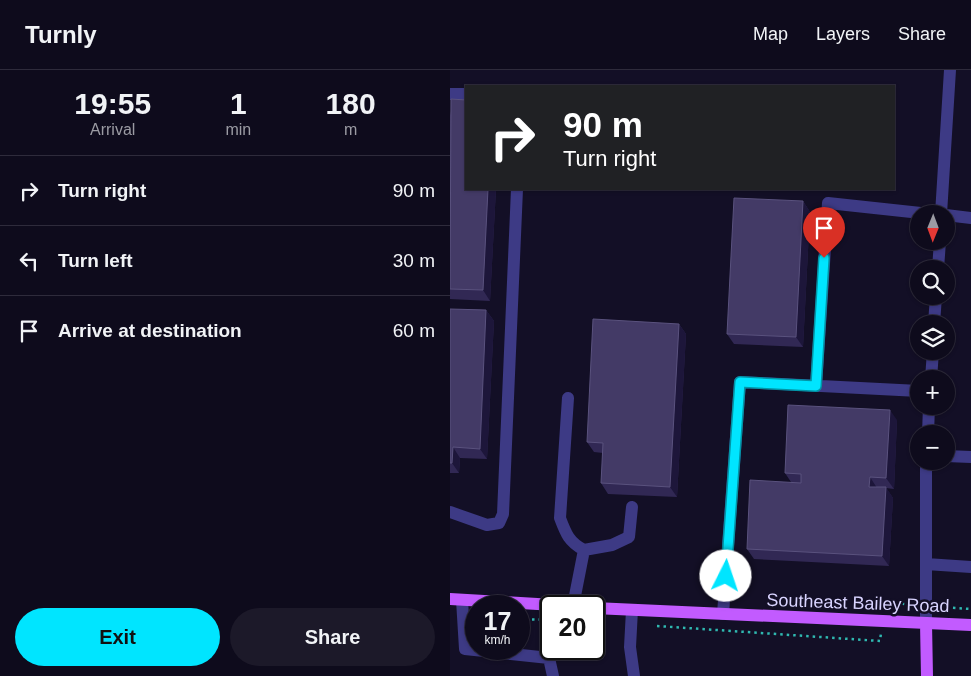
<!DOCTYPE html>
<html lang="en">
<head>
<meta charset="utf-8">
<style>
	body { margin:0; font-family:Helvetica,sans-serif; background:#1c1929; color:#f1f3f6; height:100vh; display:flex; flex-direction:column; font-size:19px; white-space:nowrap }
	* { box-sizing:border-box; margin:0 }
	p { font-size:16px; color:#9b9ba3 }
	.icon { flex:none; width:28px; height:28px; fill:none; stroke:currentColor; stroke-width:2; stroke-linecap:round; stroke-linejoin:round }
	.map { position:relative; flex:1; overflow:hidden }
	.side { display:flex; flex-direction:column; background:#0e0b1c; width:450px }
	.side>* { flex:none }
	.hud { position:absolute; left:15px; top:15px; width:430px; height:105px; border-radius:0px; box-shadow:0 1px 4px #0004,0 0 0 1px #2e2b3b; background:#202124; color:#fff; overflow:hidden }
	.needle { width:32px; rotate:181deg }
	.buttons { position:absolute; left:460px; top:135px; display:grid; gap:10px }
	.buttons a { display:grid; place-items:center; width:45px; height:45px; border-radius:50%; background:#0e0b1c; box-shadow:0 1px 4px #0004,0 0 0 1px #2e2b3b; font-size:25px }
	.speed { position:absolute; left:15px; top:525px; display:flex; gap:10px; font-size:25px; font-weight:700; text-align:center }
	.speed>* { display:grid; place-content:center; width:65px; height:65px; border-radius:50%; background:#0e0b1c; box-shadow:0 1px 4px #0004,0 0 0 1px #2e2b3b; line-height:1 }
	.speed small { font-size:12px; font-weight:400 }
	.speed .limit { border:2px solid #111; border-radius:8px; background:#fff; color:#111 }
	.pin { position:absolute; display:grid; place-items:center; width:42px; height:42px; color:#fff; margin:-51px -21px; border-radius:50% 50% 50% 0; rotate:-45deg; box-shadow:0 0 5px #0007 }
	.pin .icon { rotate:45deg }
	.me { position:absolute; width:55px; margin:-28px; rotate:4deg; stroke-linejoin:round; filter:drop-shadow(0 0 4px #0008) }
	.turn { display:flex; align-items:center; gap:18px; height:105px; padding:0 15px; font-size:22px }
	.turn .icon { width:65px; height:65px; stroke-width:2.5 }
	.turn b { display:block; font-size:35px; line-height:42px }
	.eta { display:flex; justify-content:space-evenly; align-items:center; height:85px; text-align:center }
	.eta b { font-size:30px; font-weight:700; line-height:35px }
	.button { display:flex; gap:10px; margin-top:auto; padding:10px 15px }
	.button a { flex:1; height:58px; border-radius:30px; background:#00e5ff; color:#111; font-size:20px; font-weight:700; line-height:58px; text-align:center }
	.button a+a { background:#1c1929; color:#f1f3f6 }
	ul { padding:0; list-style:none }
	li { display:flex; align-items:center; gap:15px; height:70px; padding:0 15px; border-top:1px solid #2e2b3b }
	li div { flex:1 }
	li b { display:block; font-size:19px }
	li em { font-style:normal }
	header { display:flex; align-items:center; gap:30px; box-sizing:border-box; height:70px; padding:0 25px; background:#0e0b1c; border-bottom:1px solid #2e2b3b }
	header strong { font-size:24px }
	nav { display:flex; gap:28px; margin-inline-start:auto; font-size:18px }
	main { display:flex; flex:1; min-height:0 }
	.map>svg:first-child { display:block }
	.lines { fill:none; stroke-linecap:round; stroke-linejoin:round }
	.path { stroke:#2fb8b0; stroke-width:2.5; stroke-dasharray:2.5 4; stroke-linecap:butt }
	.minor { stroke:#3d3a85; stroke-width:12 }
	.major { stroke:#c25bff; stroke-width:12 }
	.wall { fill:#312854 }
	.shaded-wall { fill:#1d163a }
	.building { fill:#433a66; stroke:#5a527e }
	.route-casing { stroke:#0095a6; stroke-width:12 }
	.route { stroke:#00e5ff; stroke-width:9 }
	.labels { text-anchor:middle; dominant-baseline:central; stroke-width:5; stroke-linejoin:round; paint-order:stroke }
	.street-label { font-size:18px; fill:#d9d4ff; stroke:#130f26 }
</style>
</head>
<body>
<header>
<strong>Turnly</strong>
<nav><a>Map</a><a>Layers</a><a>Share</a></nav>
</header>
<main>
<section class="side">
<div class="eta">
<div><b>19:55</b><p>Arrival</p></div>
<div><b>1</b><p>min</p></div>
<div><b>180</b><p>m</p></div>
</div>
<ul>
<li><svg class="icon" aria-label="right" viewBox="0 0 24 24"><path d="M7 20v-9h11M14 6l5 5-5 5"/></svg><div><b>Turn right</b></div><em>90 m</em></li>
<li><svg class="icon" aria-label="left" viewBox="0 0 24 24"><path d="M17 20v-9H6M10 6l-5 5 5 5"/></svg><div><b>Turn left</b></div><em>30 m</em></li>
<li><svg class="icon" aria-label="arrive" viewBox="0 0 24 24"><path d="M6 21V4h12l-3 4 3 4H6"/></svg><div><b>Arrive at destination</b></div><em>60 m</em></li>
</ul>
<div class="button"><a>Exit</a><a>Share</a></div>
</section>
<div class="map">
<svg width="521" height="606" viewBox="0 0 521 606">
	<rect width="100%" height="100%" fill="#130f26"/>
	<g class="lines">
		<path class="path" d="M 431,537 L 432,531 L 462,535
			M 490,537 L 521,539
			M 69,549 L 101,550
			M 207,556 L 430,571 L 431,563"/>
		<path class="minor" d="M 0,24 L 16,24
			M 491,144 L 500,0
			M 496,145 L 521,148
			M 488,199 L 490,171
			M 484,254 L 486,226
			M 481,309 L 483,281
			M 366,316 L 378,133 L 480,144
			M 118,328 L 110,448 C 116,464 119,472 134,480 L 123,536
			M 478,364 L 479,336
			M 496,386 L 521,387
			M 0,442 L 37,455 L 49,453 L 53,444 L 67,119
			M 134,480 L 162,475 L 179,467 L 182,437
			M 476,494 L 521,497
			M 12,530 L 15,579 L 99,588 L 103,606
			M 182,540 L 180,577 L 184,606
			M 273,544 L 290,312 L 469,321
			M 476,553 L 476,391"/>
		<path class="major" d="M 0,529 L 121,536
			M 144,538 L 521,555
			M 476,553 L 477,606"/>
	</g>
	<path class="wall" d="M 0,41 L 16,119 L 46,119 L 40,231 L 0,229 Z
		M 353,131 L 360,142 L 353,277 L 284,274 L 277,264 Z
		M 0,239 L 36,240 L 44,251 L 37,389 L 10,388 L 9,403 L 0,403 Z
		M 229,254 L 236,264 L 227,427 L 158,424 L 151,413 L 153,383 L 144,382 L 137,372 Z
		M 447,350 L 444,419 L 436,418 L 443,428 L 439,496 L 304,489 L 297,479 L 341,412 L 335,403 Z"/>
	<path class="shaded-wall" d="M 38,119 L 46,119 L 40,231 L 33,220 Z
		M 353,131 L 360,142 L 353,277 L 346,267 Z
		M 36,240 L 44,251 L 37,389 L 30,379 Z
		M 229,254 L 236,264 L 227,427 L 220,417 Z
		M 440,340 L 447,350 L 444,419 L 436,408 Z
		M 3,377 L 10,388 L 9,403 L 2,393 Z
		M 420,407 L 427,418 L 419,417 Z
		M 436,417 L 443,428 L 439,496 L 432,486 Z"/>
	<path class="building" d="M 1,29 L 16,30 L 16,119 L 38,119 L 33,220 L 0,219 Z
		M 284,128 L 353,131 L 346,267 L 277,264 Z
		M 0,239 L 36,240 L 30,379 L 3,377 L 2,393 L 0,393 Z
		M 143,249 L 229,254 L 220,417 L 151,413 L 153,373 L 137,372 Z
		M 338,335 L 440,340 L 436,408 L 420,407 L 419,417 L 436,417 L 432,486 L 297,479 L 300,410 L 351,413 L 351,404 L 335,403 Z"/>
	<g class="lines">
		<defs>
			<path id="route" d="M 276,506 L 290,312 L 366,316 L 374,188"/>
		</defs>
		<use href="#route" class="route-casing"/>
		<use href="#route" class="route"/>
	</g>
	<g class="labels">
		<g class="street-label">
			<text transform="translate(408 533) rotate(2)">Southeast Bailey Road</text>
		</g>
	</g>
</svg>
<div class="buttons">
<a><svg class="needle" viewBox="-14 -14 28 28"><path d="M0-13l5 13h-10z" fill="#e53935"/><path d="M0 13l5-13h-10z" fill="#9b9ba3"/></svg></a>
<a><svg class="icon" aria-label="search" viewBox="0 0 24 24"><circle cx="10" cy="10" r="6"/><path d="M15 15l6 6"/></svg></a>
<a><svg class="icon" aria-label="layers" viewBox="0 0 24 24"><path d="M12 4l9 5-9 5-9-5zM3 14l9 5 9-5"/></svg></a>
<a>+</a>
<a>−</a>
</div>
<div class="speed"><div>17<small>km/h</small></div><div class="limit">20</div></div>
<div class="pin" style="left:374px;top:188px;background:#d93025"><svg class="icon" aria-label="arrive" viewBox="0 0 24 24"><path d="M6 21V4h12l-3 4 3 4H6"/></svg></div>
<svg class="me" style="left:276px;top:506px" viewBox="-20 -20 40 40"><circle r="19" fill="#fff"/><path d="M0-13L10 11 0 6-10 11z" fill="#00e5ff"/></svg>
<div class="hud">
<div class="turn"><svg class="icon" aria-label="right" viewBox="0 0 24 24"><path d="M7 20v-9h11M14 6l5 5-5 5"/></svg><div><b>90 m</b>Turn right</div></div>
</div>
</div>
</main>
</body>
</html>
